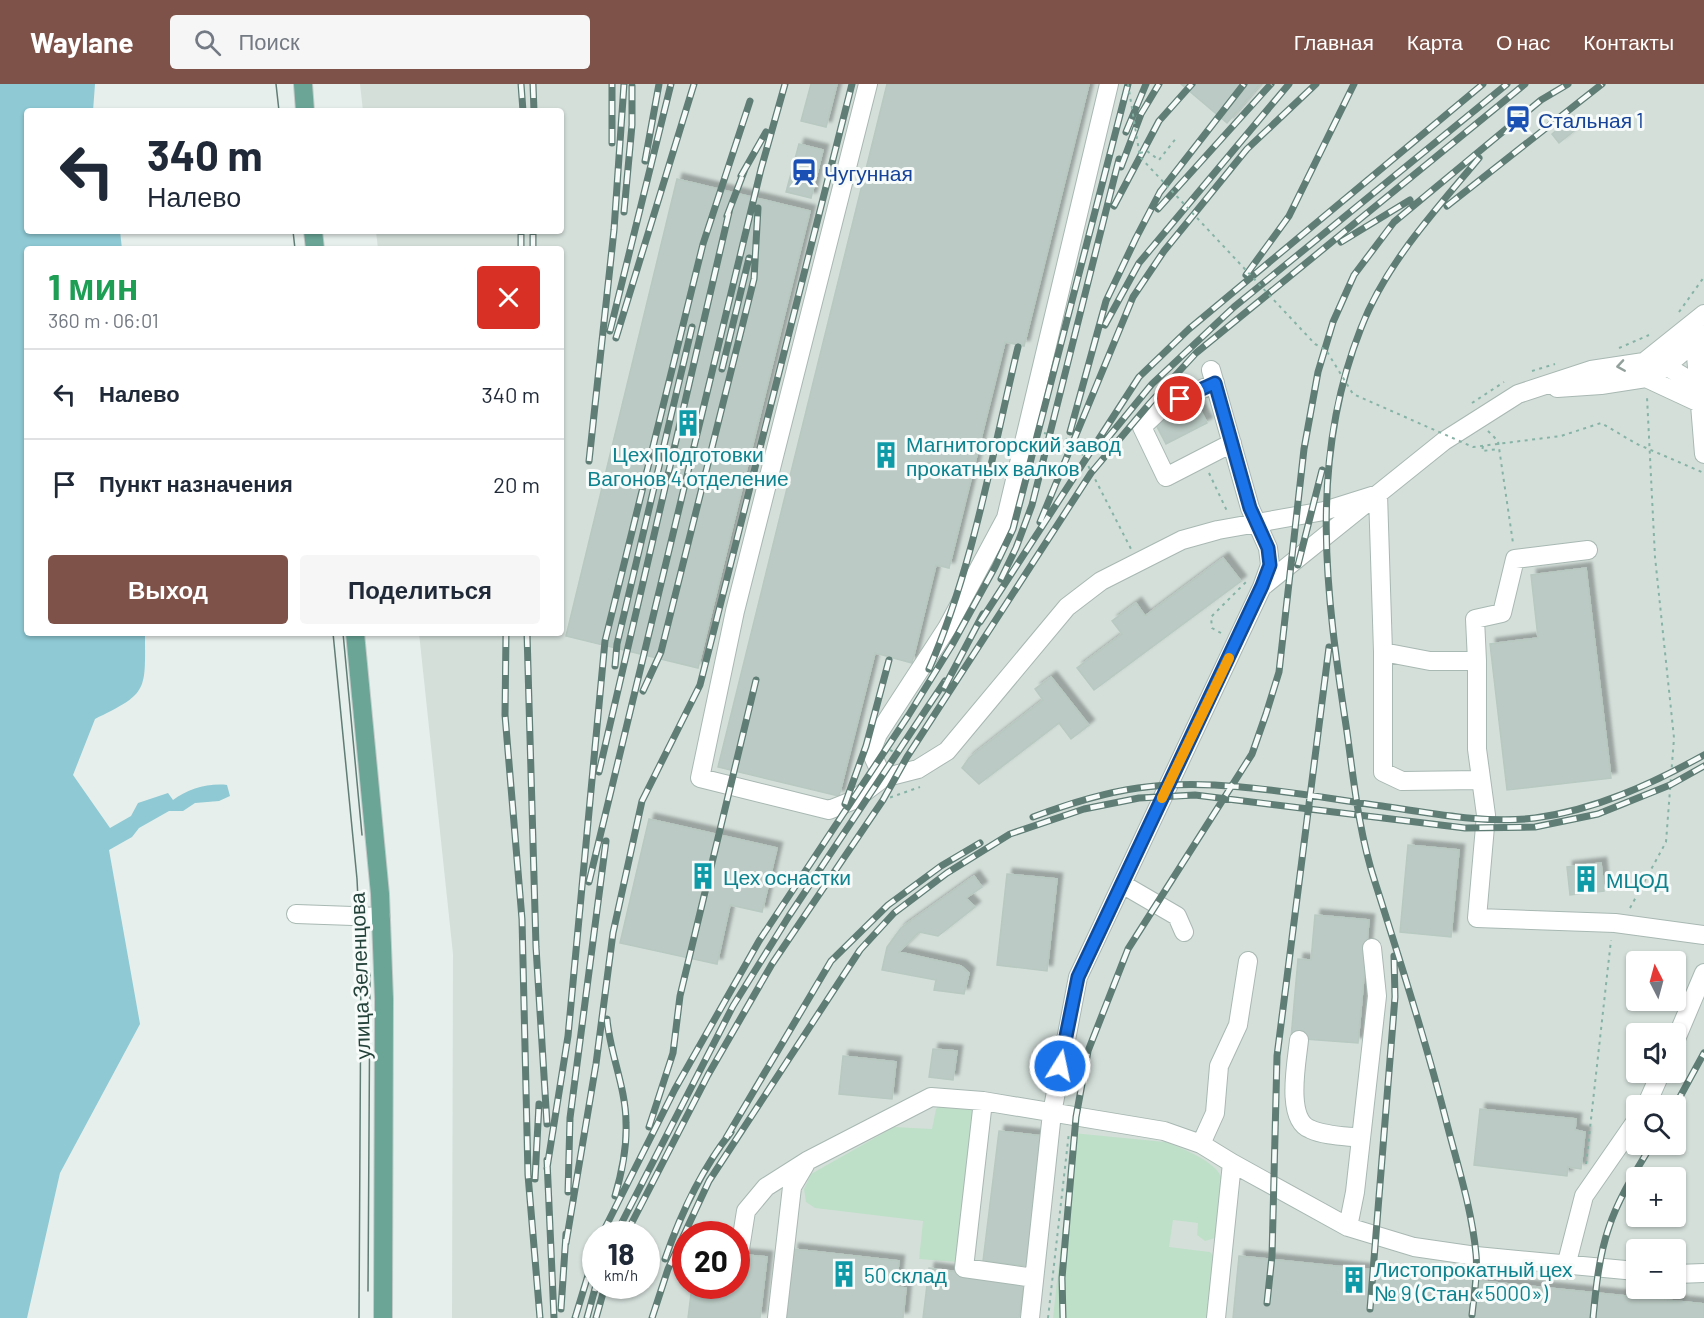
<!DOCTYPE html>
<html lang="ru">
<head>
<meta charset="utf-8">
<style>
	body { margin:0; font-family:Barlow,sans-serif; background:#f6f6f7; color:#1f2937; height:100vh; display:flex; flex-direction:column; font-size:22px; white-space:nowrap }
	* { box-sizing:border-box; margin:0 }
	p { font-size:20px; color:#747a83 }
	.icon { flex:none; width:33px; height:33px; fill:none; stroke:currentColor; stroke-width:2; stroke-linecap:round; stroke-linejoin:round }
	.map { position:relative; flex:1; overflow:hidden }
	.details { position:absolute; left:24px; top:162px; width:540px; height:390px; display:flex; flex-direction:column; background:#fff; border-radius:6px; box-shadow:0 2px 4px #0004 }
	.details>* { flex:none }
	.hud { position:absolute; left:24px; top:24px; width:540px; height:126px; border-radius:6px; box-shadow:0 2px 4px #0004; background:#fff; color:#1f2937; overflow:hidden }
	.needle { width:39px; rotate:354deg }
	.controls { position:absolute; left:1626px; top:867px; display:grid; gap:12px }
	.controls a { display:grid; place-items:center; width:60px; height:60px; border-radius:6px; background:#fff; box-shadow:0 2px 4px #0004; font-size:30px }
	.speed { position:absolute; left:582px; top:1137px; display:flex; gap:12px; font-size:30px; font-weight:700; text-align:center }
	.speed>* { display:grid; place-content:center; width:78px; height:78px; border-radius:50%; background:#fff; box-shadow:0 2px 4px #0004; line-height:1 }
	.speed small { font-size:15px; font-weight:400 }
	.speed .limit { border:9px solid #d22; background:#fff; color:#111 }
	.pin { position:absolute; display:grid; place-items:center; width:51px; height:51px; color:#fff; margin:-26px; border:3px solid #fff; border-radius:50%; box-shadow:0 2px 6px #0007 }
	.me { position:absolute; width:66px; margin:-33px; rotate:10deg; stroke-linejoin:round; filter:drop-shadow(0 0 4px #0008) }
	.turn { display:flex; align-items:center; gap:21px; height:126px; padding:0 24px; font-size:27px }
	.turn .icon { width:78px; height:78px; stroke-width:2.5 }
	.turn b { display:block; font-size:42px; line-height:51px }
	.round { display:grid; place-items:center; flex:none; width:63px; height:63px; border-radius:6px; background:#f6f6f7 }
	.summary { display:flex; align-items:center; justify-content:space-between; height:102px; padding:0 24px }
	h1 { font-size:36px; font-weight:700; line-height:45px; color:#1e9e55 }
	.primary-button { display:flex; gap:12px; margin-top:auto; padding:12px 24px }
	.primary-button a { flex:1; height:69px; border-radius:6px; background:#7f5249; color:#fff; font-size:24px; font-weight:700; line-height:69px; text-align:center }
	.primary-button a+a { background:#f6f6f7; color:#1f2937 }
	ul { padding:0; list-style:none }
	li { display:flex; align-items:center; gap:18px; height:90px; padding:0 24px; border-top:2px solid #e0e1e3 }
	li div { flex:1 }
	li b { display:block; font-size:22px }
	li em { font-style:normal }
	header { display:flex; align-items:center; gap:36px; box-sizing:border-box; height:84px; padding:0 30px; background:#7f5249; color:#fff }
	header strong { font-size:28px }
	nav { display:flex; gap:33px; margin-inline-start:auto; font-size:21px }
	.search { width:420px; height:54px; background:#f6f6f7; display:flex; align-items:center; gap:15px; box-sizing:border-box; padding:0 21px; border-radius:6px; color:#747a83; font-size:22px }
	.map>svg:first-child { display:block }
	.built { fill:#d4dfda; fill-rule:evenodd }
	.green { fill:#bfe0c8 }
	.water { fill:#8ec9d4 }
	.building { fill:#bbcac4; stroke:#b8c9c2; stroke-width:1.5; filter:url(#shadow) }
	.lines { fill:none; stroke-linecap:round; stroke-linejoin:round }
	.minor-casing { stroke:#a8b8b2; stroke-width:20 }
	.major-casing { stroke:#c2cac8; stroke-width:20 }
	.path { stroke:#86b3a5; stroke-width:2; stroke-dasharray:3 4.5; stroke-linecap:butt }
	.minor { stroke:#fff; stroke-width:18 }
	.major { stroke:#6aa596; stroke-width:18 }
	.tram { stroke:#5f7d75; stroke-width:1.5 }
	.rail-casing { stroke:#5f7d75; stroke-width:7 }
	.rail { stroke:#f7fbf9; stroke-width:4.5; stroke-dasharray:14; stroke-linecap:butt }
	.path-bridge { stroke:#86b3a5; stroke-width:2; stroke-dasharray:3 4.5; stroke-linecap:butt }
	.oneway { stroke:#92a09c }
	.route-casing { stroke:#114b97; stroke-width:15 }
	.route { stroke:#1a73e8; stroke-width:10 }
	.slow { stroke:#f59e0b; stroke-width:10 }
	.labels { text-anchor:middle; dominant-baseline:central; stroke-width:6; stroke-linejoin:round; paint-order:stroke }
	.transit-label { font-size:21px; fill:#164399; stroke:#f7fbf9; text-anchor:start }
	.culture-label { font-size:21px; fill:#0d838f; stroke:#f7fbf9; text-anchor:start }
	.street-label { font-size:21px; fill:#24423a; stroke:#f7fbf9 }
</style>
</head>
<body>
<header>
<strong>Waylane</strong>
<div class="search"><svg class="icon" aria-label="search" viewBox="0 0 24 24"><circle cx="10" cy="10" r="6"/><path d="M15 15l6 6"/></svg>Поиск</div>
<nav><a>Главная</a><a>Карта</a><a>О нас</a><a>Контакты</a></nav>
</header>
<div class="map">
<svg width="1704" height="1234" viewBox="0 0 1704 1234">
	<defs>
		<filter id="shadow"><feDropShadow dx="5.5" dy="-5.5" stdDeviation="1.5" flood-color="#0004"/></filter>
	</defs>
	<rect width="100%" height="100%" fill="#e6efeb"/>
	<path class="built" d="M 360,0 L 1704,0 L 1704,1234 L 452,1234 L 453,870 L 419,549 L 561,549 L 561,165 L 378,165 L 376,147 L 561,147 L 561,27 L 363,27 ZM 1636,878 L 1676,878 L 1676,916 L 1636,916 ZM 1636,950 L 1676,950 L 1676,988 L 1636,988 ZM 1636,1022 L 1676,1022 L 1676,1060 L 1636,1060 ZM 1636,1094 L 1676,1094 L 1676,1132 L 1636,1132 ZM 596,1150 L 646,1150 L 646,1202 L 596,1202 ZM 686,1150 L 736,1150 L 736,1202 L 686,1202 ZM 1636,1166 L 1676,1166 L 1676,1204 L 1636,1204 Z"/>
	<path class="green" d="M 941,1020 L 965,1021 L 972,1025 L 973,1030 L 957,1178 L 919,1175 L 923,1137 L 815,1124 L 806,1118 L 804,1105 L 811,1090 L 894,1043 L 932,1045 L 936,1025 Z
		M 1073,1049 L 1165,1058 C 1180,1063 1220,1079 1222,1096 C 1224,1112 1219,1132 1218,1148 L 1215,1154 L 1205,1157 L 1197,1151 L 1198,1139 L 1173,1136 L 1169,1163 L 1210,1168 L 1215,1174 L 1209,1234 L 1053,1234 Z"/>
	<path class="water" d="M 0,0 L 95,0 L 93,27 L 27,27 L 27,147 L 120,147 L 122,165 L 27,165 L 27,549 L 145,549 C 145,607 149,609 95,635 L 73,691 L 110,744 L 131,732 L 138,719 L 168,709 L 173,716 C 188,705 208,699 227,701 L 230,712 L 219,717 L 195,719 L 183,727 L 169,727 L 139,744 L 132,753 L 109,766 L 140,940 L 60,1089 L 27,1234 L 0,1234 Z"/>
	<path class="building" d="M 811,0 L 837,0 L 826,43 L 801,37 Z
		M 887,0 L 1089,0 L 1024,262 L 1005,258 L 949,484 L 936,481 L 912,579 L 875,569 L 839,712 L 718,683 Z
		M 1181,0 L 1260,0 L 1227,39 Z
		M 1566,38 L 1574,47 L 1559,59 L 1552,50 Z
		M 799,60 L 823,66 L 811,114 L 786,108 Z
		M 677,95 L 810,127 L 698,584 L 566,552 Z
		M 1194,314 L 1207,339 L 1166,360 L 1153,335 Z
		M 1223,474 L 1241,497 L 1094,606 L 1077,584 L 1122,550 L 1112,537 L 1136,519 L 1145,532 Z
		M 1586,484 L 1611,694 L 1507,706 L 1490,560 L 1538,554 L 1531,491 Z
		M 1051,593 L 1089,641 L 1071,655 L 1059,639 L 979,700 L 962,684 L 969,674 L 1043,616 L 1035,605 Z
		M 649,735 L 777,764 L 762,828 L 730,821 L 717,880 L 620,859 Z
		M 1408,761 L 1459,766 L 1451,853 L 1400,848 Z
		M 1601,779 L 1604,807 L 1570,811 L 1567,783 Z
		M 1007,790 L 1057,795 L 1047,887 L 997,881 Z
		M 974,792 L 982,803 L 966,814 L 975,823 L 938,852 L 919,848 L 899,868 L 961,882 L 969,889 L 964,910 L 934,906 L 936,896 L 882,886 L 887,863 L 901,844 Z
		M 1315,831 L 1369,836 L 1358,959 L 1291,954 L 1298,875 L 1311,876 Z
		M 933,965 L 957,967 L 953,996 L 929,993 Z
		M 843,972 L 896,978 L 892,1015 L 839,1010 Z
		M 1480,1025 L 1576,1035 L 1575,1046 L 1585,1048 L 1581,1085 L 1568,1083 L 1567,1092 L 1474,1081 Z
		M 999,1047 L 1042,1052 L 1027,1182 L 983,1177 Z
		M 793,1165 L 899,1177 L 896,1203 L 906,1204 L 903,1234 L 785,1234 Z
		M 736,1170 L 767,1173 L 760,1234 L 688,1234 L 692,1202 L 736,1202 Z
		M 1239,1172 L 1704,1220 L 1704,1234 L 1233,1234 Z
		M 929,1184 L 1024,1197 L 1019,1234 L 923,1234 Z"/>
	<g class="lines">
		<defs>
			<path id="minor" d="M 868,0 L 735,527 L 700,694 L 829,726 L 854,716 L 883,694
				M 1109,0 L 1006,434 L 947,544 L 878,650 L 871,668 L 883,694 L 918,685 L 947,667 L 1067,523 L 1101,497 L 1182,456 L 1218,446 L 1324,427 L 1378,410 L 1444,357 L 1518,310 L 1591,286 L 1644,278 L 1704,230
				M 1699,236 L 1695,259 L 1704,370
				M 1655,280 L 1666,282 L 1704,305
				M 1211,286 L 1250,424 L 1268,464 L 1270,481 L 1262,503
				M 1646,294 L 1666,282 L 1702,252
				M 1215,299 L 1163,323 L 1142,343 L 1166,393 L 1232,359
				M 1557,304 L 1601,301 L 1646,294 L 1704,321
				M 1378,410 L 1383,568 L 1383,688 L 1402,697 L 1481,696
				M 1383,568 L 1430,577 L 1477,577 L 1475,535 L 1502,529 L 1515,475 L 1588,466
				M 1477,577 L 1477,665 L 1486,731 L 1477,834 L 1615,839 L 1704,851
				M 1122,800 L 1177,832 L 1184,848
				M 296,830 L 381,833
				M 1676,955 L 1704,889
				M 1299,956 C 1297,977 1285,1035 1310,1045 C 1325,1052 1344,1052 1361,1054
				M 983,1017 L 964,1184 L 1034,1194
				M 1646,1022 L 1661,988
				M 1201,1060 L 1215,1029 L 1219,982 L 1238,941 L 1248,877
				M 1348,1143 L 1355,1108 L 1377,912 L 1372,864
				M 740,1165 L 746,1127 L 766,1103 L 807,1077 L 931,1013 L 983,1017 L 1164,1047 L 1201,1060 L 1232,1079
				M 1566,1182 L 1584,1112 L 1636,1037
				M 1676,1190 L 1704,1189
				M 777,1234 L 792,1103 L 805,1081
				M 1030,1234 L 1052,1029 L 1078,893 L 1262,503 L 1369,417
				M 1216,1234 L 1232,1079 L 1348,1143 L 1414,1163 L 1476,1172 L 1636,1187"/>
			<path id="major" d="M 303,0 L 305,27
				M 313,147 L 315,165
				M 355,549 L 380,810 L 384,915 L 383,1234"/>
		</defs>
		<use href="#minor" class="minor-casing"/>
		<use href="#major" class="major-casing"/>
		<path class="path" d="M 1679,228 L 1704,193
			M 1619,264 L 1649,251
			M 1532,287 L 1555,280
			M 1472,319 L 1504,298
			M 1488,347 L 1498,357 L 1513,459
			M 1044,349 L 1074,357 L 1078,362 L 1131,465
			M 1483,362 L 1482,367 L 1499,365
			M 1209,389 L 1227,427
			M 1221,549 L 1212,544 L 1211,533 L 1247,497
			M 890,666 L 901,672
			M 883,716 L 920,703
			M 1630,824 L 1666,758 L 1674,654 L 1655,473 L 1647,313
			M 1586,1080 L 1611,856
			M 1048,1234 L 1069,1048"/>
		<use href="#minor" class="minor"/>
		<use href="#major" class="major"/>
		<path class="tram" d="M 276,0 L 279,27
			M 293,147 L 295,165
			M 333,549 L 357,795 L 361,877 L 359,1234
			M 343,549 L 362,751
			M 368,1207 L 370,889"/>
		<defs>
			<path id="rail" d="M 521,0 L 523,27
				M 533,0 L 534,27
				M 1126,48 L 1146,0
				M 612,59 L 612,0
				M 645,77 L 659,0
				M 1121,83 L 1141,30 L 1159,0
				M 741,92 L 766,48
				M 1114,122 L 1159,37 L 1192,0
				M 1447,122 L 1602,0
				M 1158,125 L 1271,0
				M 624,128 L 632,41 L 632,2
				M 727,132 L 745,85
				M 1341,158 L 1410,116
				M 521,165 L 521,147
				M 533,165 L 533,147
				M 1246,191 L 1289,132 L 1354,0
				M 1105,241 L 1139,179 L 1289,0
				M 610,247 L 671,0
				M 616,254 L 694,0
				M 722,285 L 749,174
				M 1070,348 L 1106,217 L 1136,154 L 1160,108 L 1244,0
				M 1106,356 L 1152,300 L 1234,223 L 1507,0
				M 589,377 L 614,146 L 624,0
				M 1040,438 L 1133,213 L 1164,167 L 1247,65 L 1316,0
				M 1298,481 L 1322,386
				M 1001,495 L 1016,464 L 1032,421 L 1119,75
				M 980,538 L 1139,293 L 1189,245 L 1483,0
				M 506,549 L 505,631 L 522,835 L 528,1091 L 540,1234
				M 527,549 L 536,863 L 547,1040
				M 615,582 L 617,560 L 692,243
				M 929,585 C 973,484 992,371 1018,263
				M 944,604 L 983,530
				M 643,607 L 661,568 L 754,195 L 758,124
				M 599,688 L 730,124
				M 845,720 L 866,662 L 889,576
				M 1033,733 C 1068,720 1102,709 1138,704 C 1218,693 1303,711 1382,722 C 1431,729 1485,740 1535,734 C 1595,726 1652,700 1704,671
				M 589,798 L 761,85 L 785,0
				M 607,935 C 610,970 626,1004 626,1039 C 627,1064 622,1088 615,1112
				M 1675,1022 L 1704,969
				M 649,1043 L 673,969 L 680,912 L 756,596
				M 726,1054 L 831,877 L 888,821 L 941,782 L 980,759
				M 547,1076 L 554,1234
				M 547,1084 L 568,952 L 605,557 L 703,160 L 750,17
				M 535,1095 L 539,1020
				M 568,1108 L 570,1034 L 606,757
				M 602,1150 L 675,1005 L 759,857 L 908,632 L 952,561 L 995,483 L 1013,445 L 1128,0
				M 616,1150 L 733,922 L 789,832 L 945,597
				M 626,1150 L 708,991 L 772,880 L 883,716 L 907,673 L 1091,389 L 1150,319 L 1196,269 L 1525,0
				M 566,1159 L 596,980 L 613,849 L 642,717 L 700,601 L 852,0
				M 665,1175 C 681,1129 701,1086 731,1048
				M 1267,1219 L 1272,1172 L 1277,972 L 1329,563
				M 561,1225 L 566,1150
				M 1370,1225 L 1395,913 L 1394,872
				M 1472,1231 C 1474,1211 1478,1189 1476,1170 C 1472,1127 1459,1086 1448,1044 C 1427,961 1401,880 1375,798 C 1359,749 1354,699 1347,648 C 1326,510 1308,378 1361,244 C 1386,179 1436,126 1479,74
				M 575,1234 L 596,1165
				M 587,1234 L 596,1201
				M 596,1234 L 605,1202
				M 652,1234 L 668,1185 L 709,1097 L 860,866 L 894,829 L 947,789 L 1010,750 L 1084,725 L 1139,714 L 1195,711 L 1465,744 L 1535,743 L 1598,730 L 1670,701 L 1704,682
				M 1063,1234 L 1062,1194 L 1076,1033 L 1088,967 L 1128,865 L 1252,670 L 1266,630 L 1279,588 L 1304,365 L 1318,288 L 1333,238 L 1354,191 L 1394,138 L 1541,16 L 1568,0
				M 1593,1234 C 1596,1203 1599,1172 1609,1143 C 1619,1113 1636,1087 1652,1060"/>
		</defs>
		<use href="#rail" class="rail-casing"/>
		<use href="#rail" class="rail"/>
		<path class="path-bridge" d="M 1128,0 L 1140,73 L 1315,260 L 1326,266 L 1353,310 L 1473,363 L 1561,352 L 1601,339 L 1637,360 L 1704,389
			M 1140,69 L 1147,67 L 1159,76 L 1177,53"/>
	</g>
	<defs><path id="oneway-chevron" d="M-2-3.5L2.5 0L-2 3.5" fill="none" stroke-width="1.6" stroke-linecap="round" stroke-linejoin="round" transform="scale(1.5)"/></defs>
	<use class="oneway" href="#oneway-chevron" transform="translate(1621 282) rotate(171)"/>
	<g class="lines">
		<defs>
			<path id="route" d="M 1060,982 L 1078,893 L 1262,502 L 1270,481 L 1268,464 L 1250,424 L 1215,299 L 1180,315"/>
		</defs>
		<use href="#route" class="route-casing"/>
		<use href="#route" class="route"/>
		<path class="slow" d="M 1162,714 L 1229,574"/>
	</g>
	<defs>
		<symbol id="station-bare" viewBox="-9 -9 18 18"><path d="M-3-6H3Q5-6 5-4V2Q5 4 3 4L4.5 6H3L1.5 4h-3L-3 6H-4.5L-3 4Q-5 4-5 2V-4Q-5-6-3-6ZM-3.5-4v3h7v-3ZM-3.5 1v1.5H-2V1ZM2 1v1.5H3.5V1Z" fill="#1a4fb4" stroke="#f7fbf9" stroke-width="2.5" paint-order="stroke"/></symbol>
		<symbol id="building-bare" viewBox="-9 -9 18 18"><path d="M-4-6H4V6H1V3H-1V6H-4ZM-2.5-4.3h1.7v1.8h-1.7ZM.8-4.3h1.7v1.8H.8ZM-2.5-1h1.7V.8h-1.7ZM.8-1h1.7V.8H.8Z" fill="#0f9aa8" stroke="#f7fbf9" stroke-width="2.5" paint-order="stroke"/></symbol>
	</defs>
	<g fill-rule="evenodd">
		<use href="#station-bare" x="1499" y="16" width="38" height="38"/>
		<use href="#station-bare" x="785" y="69" width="38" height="38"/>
		<use href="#building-bare" x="669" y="320" width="38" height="38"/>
		<use href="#building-bare" x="867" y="352" width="38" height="38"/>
		<use href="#building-bare" x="684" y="773" width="38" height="38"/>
		<use href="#building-bare" x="1567" y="776" width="38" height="38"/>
		<use href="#building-bare" x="825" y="1171" width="38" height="38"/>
		<use href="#building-bare" x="1335" y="1177" width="38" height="38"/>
	</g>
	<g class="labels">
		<g class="transit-label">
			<text x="1538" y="35">Стальная 1</text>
			<text x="824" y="88">Чугунная</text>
		</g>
		<g class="culture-label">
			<text x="906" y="359">Магнитогорский завод<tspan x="906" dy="24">прокатных валков</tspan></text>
			<text x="688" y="369" text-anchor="middle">Цех Подготовки<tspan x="688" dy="24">Вагонов 4 отделение</tspan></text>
			<text x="723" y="792">Цех оснастки</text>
			<text x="1606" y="795">МЦОД</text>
			<text x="1374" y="1184">Листопрокатный цех<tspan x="1374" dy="24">№ 9 (Стан «5000»)</tspan></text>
			<text x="864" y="1190">50 склад</text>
		</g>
		<g class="street-label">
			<text transform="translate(359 892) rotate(-92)">улица Зеленцова</text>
		</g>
	</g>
</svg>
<div class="controls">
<a><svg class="needle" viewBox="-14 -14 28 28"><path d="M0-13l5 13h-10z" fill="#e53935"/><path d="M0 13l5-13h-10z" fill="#747a83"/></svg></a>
<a><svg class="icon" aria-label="sound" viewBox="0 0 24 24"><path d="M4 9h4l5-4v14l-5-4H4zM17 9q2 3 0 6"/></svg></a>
<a><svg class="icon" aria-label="search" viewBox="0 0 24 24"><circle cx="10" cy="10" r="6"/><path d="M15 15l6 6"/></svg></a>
<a>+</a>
<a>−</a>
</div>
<div class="speed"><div>18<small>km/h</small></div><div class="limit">20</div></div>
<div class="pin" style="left:1180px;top:315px;background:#d93025"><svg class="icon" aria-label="arrive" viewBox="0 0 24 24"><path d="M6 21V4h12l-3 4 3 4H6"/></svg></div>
<svg class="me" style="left:1060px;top:982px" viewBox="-20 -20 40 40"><circle r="17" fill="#1a73e8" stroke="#fff" stroke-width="3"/><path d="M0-11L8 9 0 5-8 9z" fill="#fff"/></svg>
<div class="hud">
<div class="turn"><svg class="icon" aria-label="left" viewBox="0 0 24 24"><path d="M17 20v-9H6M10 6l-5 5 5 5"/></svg><div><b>340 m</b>Налево</div></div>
</div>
<section class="details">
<div class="summary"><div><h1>1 мин</h1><p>360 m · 06:01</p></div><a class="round" style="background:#d93025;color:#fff"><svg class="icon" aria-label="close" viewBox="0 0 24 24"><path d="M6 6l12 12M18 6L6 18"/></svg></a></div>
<ul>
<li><svg class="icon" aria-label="left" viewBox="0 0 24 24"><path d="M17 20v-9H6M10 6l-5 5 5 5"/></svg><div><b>Налево</b></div><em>340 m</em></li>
<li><svg class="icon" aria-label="arrive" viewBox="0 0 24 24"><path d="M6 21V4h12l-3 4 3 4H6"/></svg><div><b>Пункт назначения</b></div><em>20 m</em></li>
</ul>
<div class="primary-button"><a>Выход</a><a>Поделиться</a></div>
</section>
</div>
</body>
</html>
